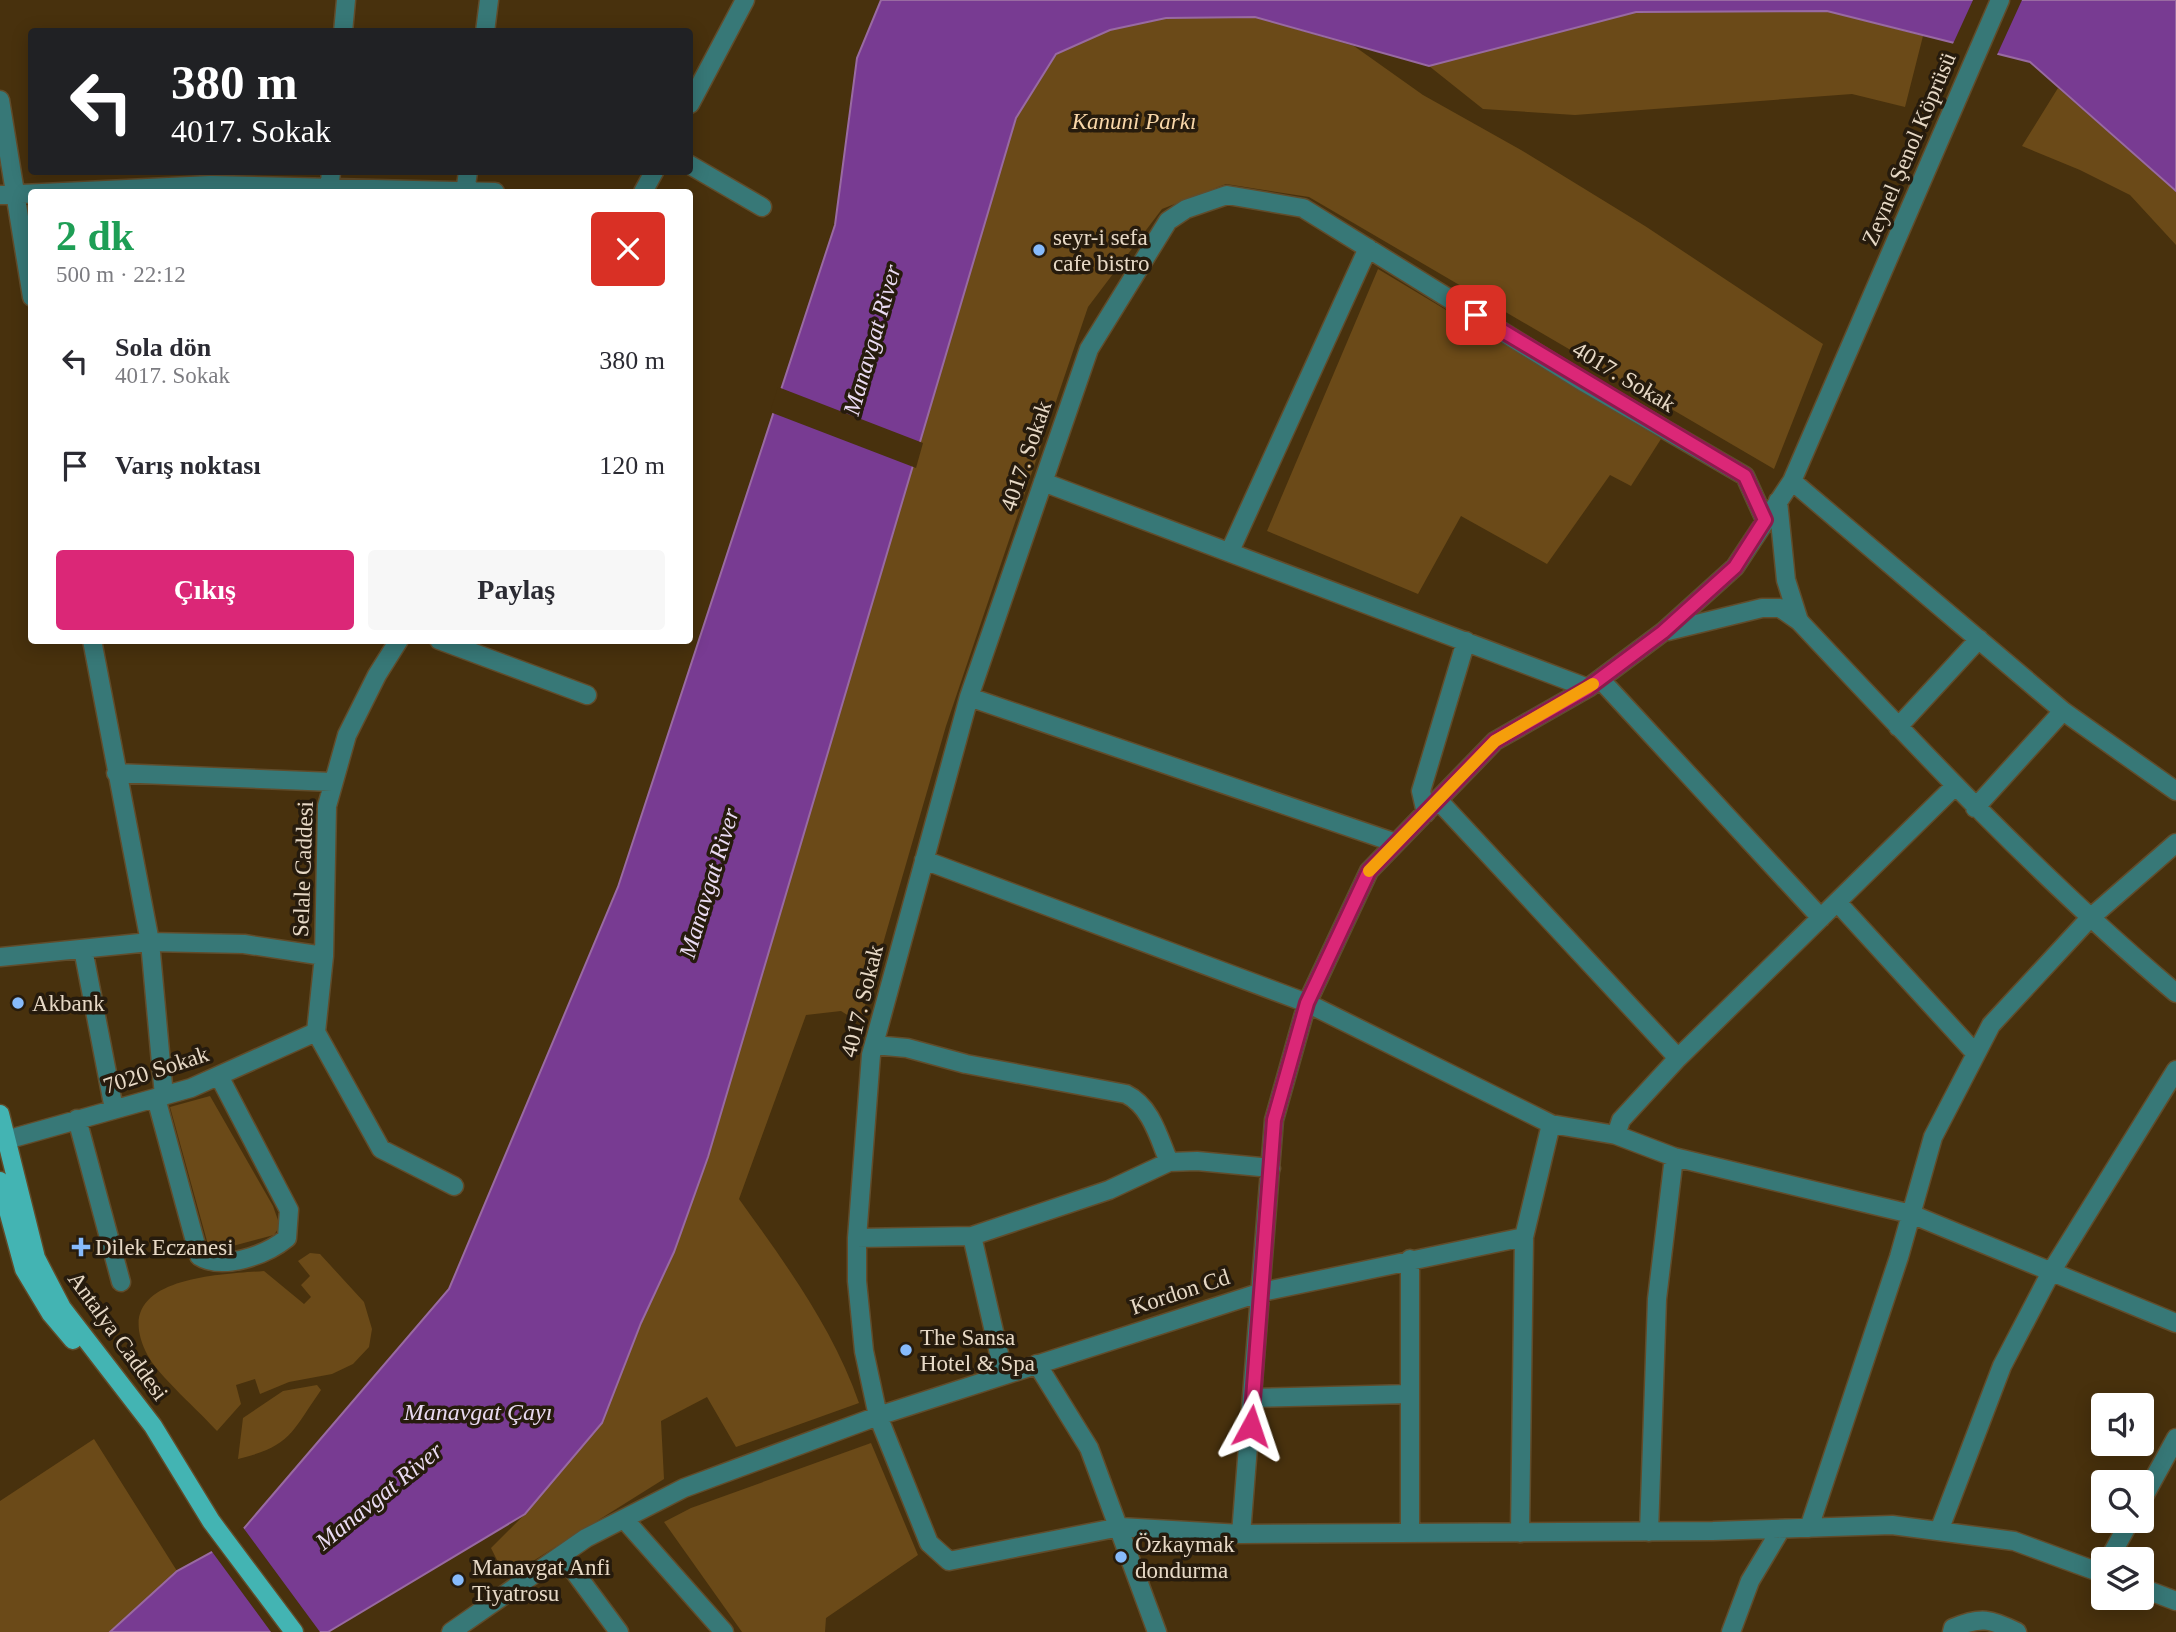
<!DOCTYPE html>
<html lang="tr">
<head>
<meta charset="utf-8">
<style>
	body { margin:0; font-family:Georgia,serif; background:#f7f7f7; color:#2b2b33; height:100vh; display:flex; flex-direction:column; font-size:26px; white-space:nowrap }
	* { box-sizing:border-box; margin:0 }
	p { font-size:23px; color:#7c7c81 }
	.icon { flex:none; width:38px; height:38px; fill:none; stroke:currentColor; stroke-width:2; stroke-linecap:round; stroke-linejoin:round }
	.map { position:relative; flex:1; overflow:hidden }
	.details { position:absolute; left:28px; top:189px; width:665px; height:455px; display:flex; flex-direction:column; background:#fff; border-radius:7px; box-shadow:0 4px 18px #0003 }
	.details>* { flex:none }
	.guide { position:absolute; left:28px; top:28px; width:665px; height:147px; border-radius:7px; box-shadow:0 4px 18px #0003; background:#202124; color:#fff; overflow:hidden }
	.tools { position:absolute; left:2091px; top:1393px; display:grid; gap:14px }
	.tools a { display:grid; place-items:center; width:63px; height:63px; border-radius:7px; background:#fff; box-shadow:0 4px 18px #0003; font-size:35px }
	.pin { position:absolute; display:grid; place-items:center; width:60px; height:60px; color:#fff; margin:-30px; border-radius:14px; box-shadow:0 4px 10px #0006 }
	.me { position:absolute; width:77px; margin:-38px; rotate:5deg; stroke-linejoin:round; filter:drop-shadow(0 0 5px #0008) }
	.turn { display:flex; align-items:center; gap:24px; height:147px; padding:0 28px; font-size:32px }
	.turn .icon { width:91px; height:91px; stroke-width:2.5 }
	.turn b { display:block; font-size:49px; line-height:60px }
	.round { display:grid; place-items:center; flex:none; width:74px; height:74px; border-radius:7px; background:#f7f7f7 }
	.head { display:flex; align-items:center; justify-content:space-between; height:119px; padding:0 28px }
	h1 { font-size:42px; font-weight:600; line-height:52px; color:#1e9e55 }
	.cta { display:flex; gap:14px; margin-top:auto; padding:14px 28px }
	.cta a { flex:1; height:80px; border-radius:7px; background:#db2777; color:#fff; font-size:28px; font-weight:600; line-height:80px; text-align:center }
	.cta a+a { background:#f7f7f7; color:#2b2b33 }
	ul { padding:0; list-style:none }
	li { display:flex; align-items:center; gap:21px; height:105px; padding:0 28px }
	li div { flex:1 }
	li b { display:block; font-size:26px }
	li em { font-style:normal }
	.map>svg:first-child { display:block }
	.green { fill:#6b4a18 }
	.water { fill:#783b92; stroke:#996aa2; stroke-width:2 }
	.pier { fill:#48310d }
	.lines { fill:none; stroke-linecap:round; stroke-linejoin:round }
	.minor-casing { stroke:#614c2b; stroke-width:21 }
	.major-casing { stroke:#614c2b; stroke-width:21 }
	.minor { stroke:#377877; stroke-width:18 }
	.major { stroke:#43b4b3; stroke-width:18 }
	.route-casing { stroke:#8e194d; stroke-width:18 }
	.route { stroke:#db2777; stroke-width:12 }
	.slow { stroke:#f59e0b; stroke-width:12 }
	.poi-dot { fill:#87bbfb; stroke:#261b0d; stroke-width:2.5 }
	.labels { text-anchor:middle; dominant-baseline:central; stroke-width:7; stroke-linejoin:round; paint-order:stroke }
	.park-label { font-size:23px; font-style:italic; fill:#f9d7a9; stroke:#261b0d }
	.street-label { font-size:23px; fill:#e7d9c6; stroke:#261b0d }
	.poi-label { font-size:23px; fill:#e7d9c6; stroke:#261b0d; text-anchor:start }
	.water-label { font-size:24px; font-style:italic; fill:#eadbf2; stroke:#261b0d }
</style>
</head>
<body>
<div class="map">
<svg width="2176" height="1632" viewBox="0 0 2176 1632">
	<rect width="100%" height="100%" fill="#48310d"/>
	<path class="green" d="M 1827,11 L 1923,36 L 1905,107 L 1852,94 L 1575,115 L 1483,109 L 1429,66 L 1636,12 Z
		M 1255,17 L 1354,46 L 1423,95 L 1521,150 L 1645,226 L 1823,344 L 1774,469 L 1309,197 L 1226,184 L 1162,209 L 1088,307 L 946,726 L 860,1023 L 841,1011 L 806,1015 L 739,1199 C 785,1263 833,1328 859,1403 L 736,1447 L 707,1397 L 661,1421 L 664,1479 L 506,1578 L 491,1548 L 525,1514 L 602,1423 L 641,1323 L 674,1252 L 708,1157 L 1016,118 L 1056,54 L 1110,30 L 1166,18 Z
		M 2058,88 L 2176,191 L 2176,245 L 2130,195 L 2080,170 L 2022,146 Z
		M 1378,269 L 1661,439 L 1631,486 L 1610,475 L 1547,564 L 1461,516 L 1418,594 L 1267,531 Z
		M 210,1096 L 273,1206 L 280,1226 L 274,1235 L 210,1252 L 170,1107 Z
		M 310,1253 L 320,1254 L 364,1302 L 372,1329 L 369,1347 L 353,1364 L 332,1374 L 289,1382 L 260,1394 L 255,1379 L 236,1385 L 241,1404 L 217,1431 C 201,1413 158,1375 148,1356 C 106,1277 216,1275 264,1271 L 304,1304 L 311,1297 L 301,1285 L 310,1276 L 298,1261 Z
		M 317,1385 L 321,1390 C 291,1433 291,1446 238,1459 L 243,1418 L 283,1391 Z
		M 94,1439 L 177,1571 L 110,1632 L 0,1632 L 0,1501 Z
		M 871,1443 L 918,1555 L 826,1618 L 825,1632 L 742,1632 L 664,1522 L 691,1508 Z"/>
	<path class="water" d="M 881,0 L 2176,0 L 2176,191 L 2030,62 L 1827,11 L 1636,12 L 1429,66 L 1255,17 L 1166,18 L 1110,30 L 1056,54 L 1016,118 L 708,1157 L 674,1252 L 641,1323 L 602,1423 L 525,1514 L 328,1632 L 110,1632 L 177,1571 L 234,1540 L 449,1289 L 618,887 L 835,225 L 857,58 Z"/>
	<path class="pier" d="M 1973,0 L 2022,0 L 1996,57 L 1952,46 Z
		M 778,387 L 923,443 L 916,468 L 770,412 Z
		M 242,1526 L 320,1632 L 271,1632 L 210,1549 L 232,1538 Z"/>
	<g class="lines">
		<defs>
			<path id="minor" d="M 343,32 L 346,0
				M 485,32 L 489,0
				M 0,100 L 32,297
				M 690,104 L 745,0
				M 690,165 L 762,207
				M 329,192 L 331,172
				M 465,192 L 468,172
				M 643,192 L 654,172
				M 0,195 L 211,185 L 495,192
				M 1792,481 L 2063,711 L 1975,808
				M 1043,482 L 1588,688
				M 1778,501 L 1786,580 L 1799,621
				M 1765,520 L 1745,476 L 1585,383 L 1303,208 L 1227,195 L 1186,209 L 1168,221 L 1089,349 L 969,697 L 871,1055 L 857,1238 L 857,1281 L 864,1351 L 878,1416 L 929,1543 L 949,1561 L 1120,1527 L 1241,1534 L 1713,1531 L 1892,1525 L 2014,1541 L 2104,1574
				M 1230,551 L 1368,248
				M 1668,631 L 1762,608 L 1780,608 L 1799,621 C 1921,751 2039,877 2176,993
				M 92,640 L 150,942 L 164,1096
				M 439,640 L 587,695
				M 1600,679 L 1821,918
				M 969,697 L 1396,843
				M 2063,711 L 2176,791
				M 1898,727 L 1979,639
				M 116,773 L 332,782
				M 1438,800 L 1678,1058
				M 1426,813 L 1421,791 L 1466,641
				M 924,860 L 1307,1003 L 1551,1124 L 1616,1135 L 1674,1157 L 1911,1214 L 2176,1323
				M 1837,902 L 1976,1054
				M 83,949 L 114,1109
				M 0,957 L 150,942 L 244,944 L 324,956
				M 316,1032 L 324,956 L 327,806 L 347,735 L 377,675 L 399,640
				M 316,1032 L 381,1149 L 454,1186
				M 874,1045 L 907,1048 L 966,1064 L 1126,1094 C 1151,1106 1159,1138 1169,1162
				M 156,1098 L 199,1256 C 223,1271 266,1255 287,1238 L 289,1210 L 219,1076
				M 77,1119 L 121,1282
				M 1616,1135 L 1621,1120 L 1678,1058 L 1954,787
				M 6,1140 L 191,1088 L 316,1032
				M 972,1236 L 1109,1190 L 1169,1162 L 1197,1161 L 1271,1168
				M 1524,1237 L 1551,1124
				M 857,1238 L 972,1236 L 1004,1375
				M 1037,1364 L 1089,1448 L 1157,1632
				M 1253,1398 L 1410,1394
				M 2142,1500 L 2176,1438
				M 624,1519 L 724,1632
				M 1809,1528 L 1899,1257 L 1933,1137 L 1991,1025 L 2089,919 L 2176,843
				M 1939,1531 L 2002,1366 L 2051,1272 L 2176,1070
				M 1649,1532 L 1657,1299 L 1674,1157
				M 1410,1533 L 1410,1259
				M 1241,1534 L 1274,1120 L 1307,1003 L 1369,871 L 1495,741 L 1588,688 L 1663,632 L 1735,567 L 1792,481 L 2000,0
				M 562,1555 L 619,1632
				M 2109,1559 L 2130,1521
				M 2142,1588 L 2176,1601
				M 451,1632 L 586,1538 L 684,1488 L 878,1416 L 1262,1292 L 1524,1237 L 1520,1533
				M 1731,1632 L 1750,1581 L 1781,1529
				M 1952,1632 L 1953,1628 C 1981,1616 1991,1619 2017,1632"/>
			<path id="major" d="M 0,1114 L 36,1258 L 62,1308 L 153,1426 L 211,1521 L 294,1632
				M 0,1181 L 24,1269 L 51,1314 L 73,1340"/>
		</defs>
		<use href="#minor" class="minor-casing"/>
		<use href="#major" class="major-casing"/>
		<use href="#minor" class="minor"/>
		<use href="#major" class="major"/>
	</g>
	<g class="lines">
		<defs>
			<path id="route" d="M 1251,1426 L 1274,1120 L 1307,1003 L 1369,871 L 1495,741 L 1588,688 L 1663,632 L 1735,567 L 1765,520 L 1745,476 L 1476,315"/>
		</defs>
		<use href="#route" class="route-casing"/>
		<use href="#route" class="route"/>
		<path class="slow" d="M 1369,871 L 1495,741 L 1593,684"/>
	</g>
	<g class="poi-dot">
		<circle cx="1039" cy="250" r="7"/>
		<circle cx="18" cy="1003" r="7"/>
		<path d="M77.5 1236.5h7v7h7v7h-7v7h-7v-7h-7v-7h7z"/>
		<circle cx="906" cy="1350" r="7"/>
		<circle cx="1121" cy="1557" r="7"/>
		<circle cx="458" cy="1580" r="7"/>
	</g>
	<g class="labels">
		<g class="park-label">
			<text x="1134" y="121">Kanuni Parkı</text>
		</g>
		<g class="street-label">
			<text transform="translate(1909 149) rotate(-67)">Zeynel Şenol Köprüsü</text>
			<text transform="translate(1624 377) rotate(31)">4017. Sokak</text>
			<text transform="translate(1026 456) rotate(-71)">4017. Sokak</text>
			<text transform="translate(303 869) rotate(-88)">Selale Caddesi</text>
			<text transform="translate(862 1001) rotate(-76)">4017. Sokak</text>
			<text transform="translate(156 1070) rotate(-18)">7020 Sokak</text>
			<text transform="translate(1180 1292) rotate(-18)">Kordon Cd</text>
			<text transform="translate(118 1336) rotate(54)">Antalya Caddesi</text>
		</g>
		<g class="poi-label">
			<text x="1053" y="237">seyr-i sefa<tspan x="1053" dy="26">cafe bistro</tspan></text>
			<text x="32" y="1003">Akbank</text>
			<text x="95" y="1247">Dilek Eczanesi</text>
			<text x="920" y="1337">The Sansa<tspan x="920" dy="26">Hotel &amp; Spa</tspan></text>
			<text x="1135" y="1544">Özkaymak<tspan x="1135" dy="26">dondurma</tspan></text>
			<text x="472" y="1567">Manavgat Anfi<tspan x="472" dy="26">Tiyatrosu</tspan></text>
		</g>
		<g class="water-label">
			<text transform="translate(872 340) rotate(-74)">Manavgat River</text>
			<text transform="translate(709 883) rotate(-73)">Manavgat River</text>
			<text x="478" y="1412">Manavgat Çayı</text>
			<text transform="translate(379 1496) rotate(-39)">Manavgat River</text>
		</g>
	</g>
</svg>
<div class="tools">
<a><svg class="icon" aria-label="sound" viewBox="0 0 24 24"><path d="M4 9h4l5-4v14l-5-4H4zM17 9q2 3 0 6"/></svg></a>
<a><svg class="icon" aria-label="search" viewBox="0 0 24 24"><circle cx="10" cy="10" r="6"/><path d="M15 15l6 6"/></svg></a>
<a><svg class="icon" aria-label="layers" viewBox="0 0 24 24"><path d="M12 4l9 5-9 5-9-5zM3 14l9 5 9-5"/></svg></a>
</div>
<div class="pin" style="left:1476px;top:315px;background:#d93025"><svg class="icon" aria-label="arrive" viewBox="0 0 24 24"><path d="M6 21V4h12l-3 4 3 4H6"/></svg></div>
<svg class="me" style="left:1251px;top:1426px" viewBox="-20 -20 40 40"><path d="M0-17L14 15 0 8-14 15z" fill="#db2777" stroke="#fff" stroke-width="4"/></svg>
<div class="guide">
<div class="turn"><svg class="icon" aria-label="left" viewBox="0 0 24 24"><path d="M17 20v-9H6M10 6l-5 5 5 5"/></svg><div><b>380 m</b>4017. Sokak</div></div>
</div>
<section class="details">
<div class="head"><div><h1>2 dk</h1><p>500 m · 22:12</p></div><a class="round" style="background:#d93025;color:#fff"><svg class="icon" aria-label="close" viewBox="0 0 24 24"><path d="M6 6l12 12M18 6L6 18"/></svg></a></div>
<ul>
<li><svg class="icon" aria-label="left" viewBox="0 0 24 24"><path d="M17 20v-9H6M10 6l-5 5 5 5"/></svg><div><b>Sola dön</b><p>4017. Sokak</p></div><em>380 m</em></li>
<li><svg class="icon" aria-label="arrive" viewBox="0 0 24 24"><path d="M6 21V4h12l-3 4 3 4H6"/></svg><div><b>Varış noktası</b></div><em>120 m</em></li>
</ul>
<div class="cta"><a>Çıkış</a><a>Paylaş</a></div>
</section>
</div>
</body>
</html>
